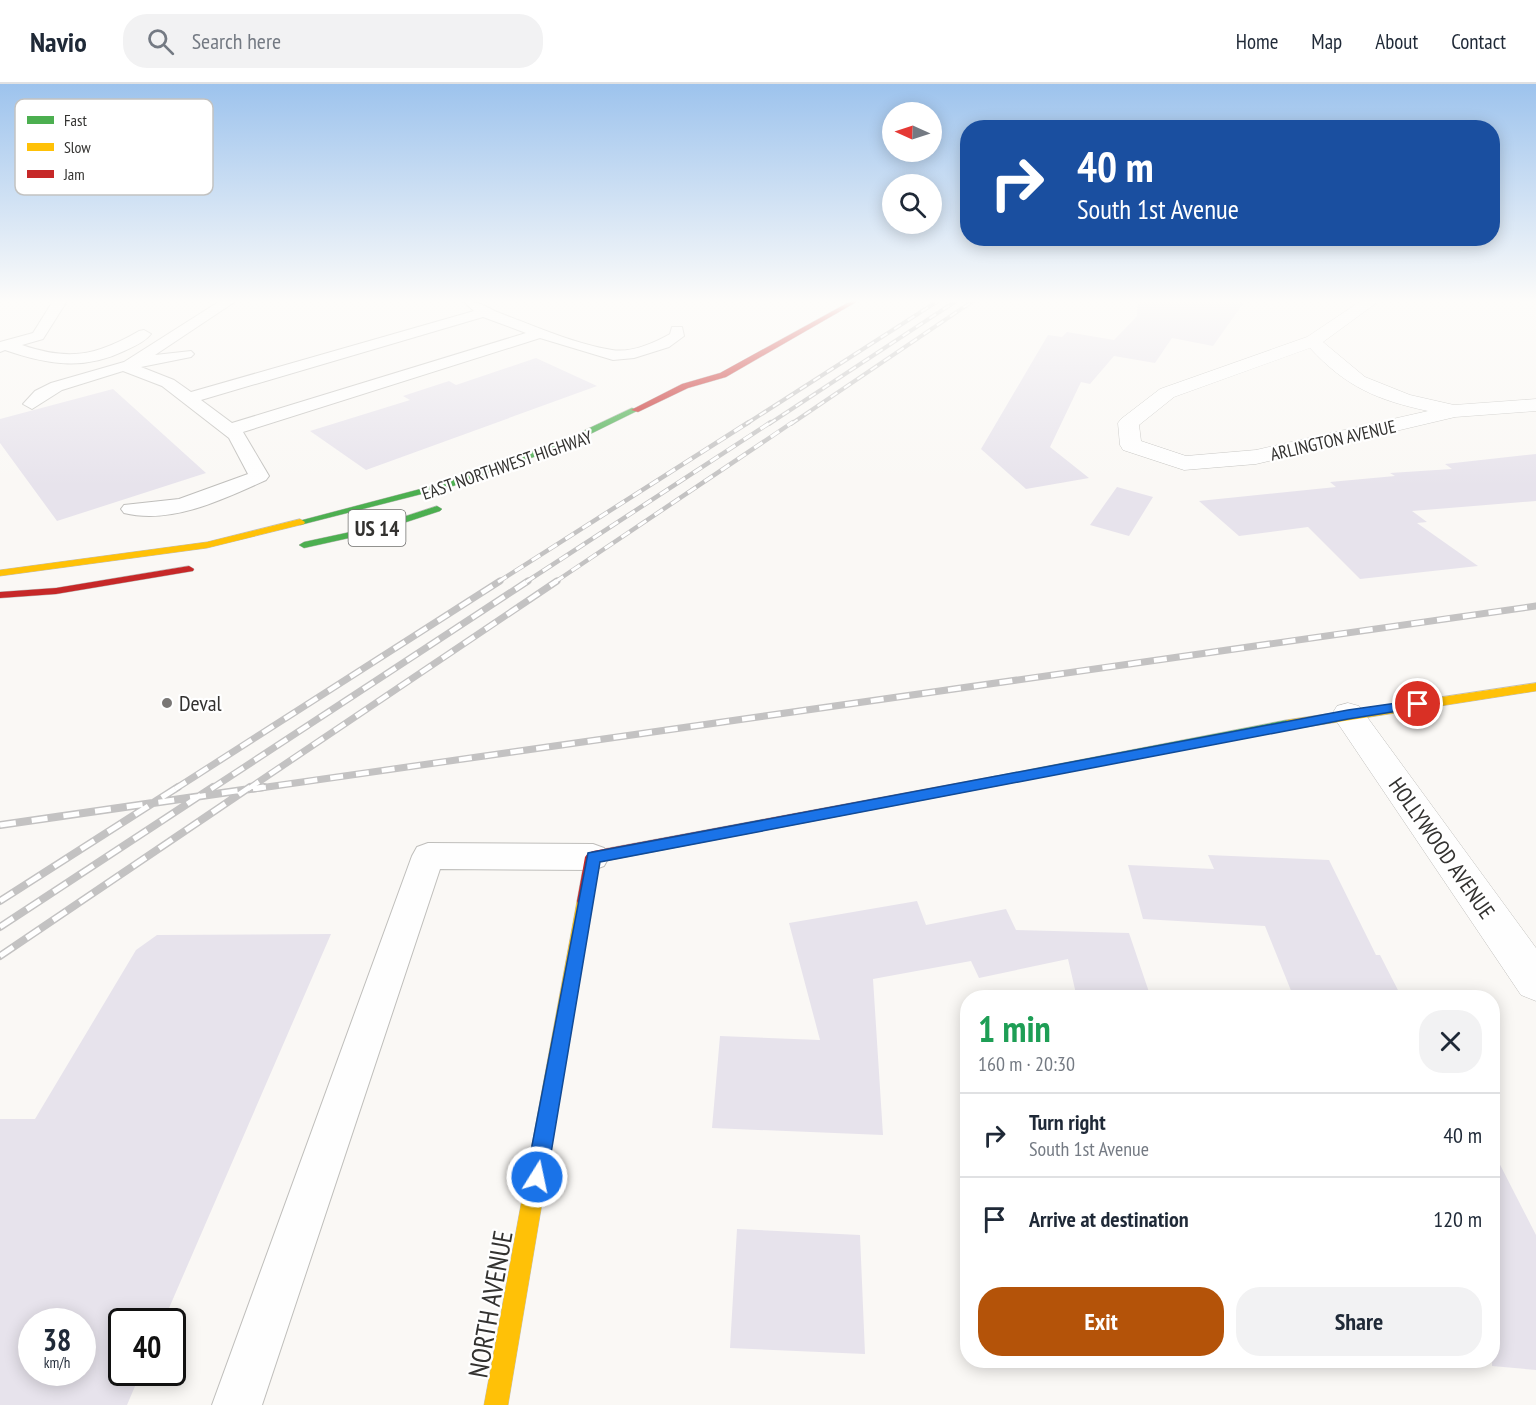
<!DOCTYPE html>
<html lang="en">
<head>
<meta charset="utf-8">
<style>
	body { margin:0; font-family:"PT Sans Narrow",sans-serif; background:#f2f2f3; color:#1f2937; height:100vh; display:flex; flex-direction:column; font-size:22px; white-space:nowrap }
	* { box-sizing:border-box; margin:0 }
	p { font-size:20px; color:#747a83 }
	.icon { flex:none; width:33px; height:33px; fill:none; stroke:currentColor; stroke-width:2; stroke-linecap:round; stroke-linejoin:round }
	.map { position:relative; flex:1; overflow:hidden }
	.side { position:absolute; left:960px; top:906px; width:540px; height:378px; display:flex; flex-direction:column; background:#fff; border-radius:24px; box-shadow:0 3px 15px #0003 }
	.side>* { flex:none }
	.hud { position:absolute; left:960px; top:36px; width:540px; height:126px; border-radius:24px; box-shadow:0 3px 15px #0003; background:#1a4fa0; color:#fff; overflow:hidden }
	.needle { width:39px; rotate:273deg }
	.tools { position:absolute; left:882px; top:18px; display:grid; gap:12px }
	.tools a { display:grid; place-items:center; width:60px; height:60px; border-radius:50%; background:#fff; box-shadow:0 3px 15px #0003; font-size:30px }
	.speed { position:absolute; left:18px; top:1224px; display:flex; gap:12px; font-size:30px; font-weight:700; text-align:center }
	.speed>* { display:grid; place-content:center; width:78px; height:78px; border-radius:50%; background:#fff; box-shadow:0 3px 15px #0003; line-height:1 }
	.speed small { font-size:15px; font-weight:400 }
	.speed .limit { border:3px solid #111; border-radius:9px; background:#fff; color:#111 }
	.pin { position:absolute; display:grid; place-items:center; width:51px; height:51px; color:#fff; margin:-26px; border:3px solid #fff; border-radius:50%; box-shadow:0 2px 6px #0007 }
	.me { position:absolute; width:66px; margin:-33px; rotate:10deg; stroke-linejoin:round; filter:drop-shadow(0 0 4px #0008) }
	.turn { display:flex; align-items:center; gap:21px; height:126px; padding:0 18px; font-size:27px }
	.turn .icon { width:78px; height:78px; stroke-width:2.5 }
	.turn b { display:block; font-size:42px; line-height:51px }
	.round { display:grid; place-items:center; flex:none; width:63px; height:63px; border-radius:24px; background:#f2f2f3 }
	.head { display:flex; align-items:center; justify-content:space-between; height:102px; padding:0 18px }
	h1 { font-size:36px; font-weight:700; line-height:45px; color:#1e9e55 }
	.button { display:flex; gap:12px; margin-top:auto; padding:12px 18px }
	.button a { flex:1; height:69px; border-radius:24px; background:#b45309; color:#fff; font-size:24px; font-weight:700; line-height:69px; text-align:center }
	.button a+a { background:#f2f2f3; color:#1f2937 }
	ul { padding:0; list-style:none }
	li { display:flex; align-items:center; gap:18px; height:84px; padding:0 18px; border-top:2px solid #e0e1e3 }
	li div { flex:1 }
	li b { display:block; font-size:22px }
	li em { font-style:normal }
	header { display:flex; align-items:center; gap:36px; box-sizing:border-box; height:84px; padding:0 30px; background:#fff; border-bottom:2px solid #e0e1e3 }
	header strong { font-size:28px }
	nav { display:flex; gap:33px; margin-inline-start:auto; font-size:21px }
	.search { width:420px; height:54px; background:#f2f2f3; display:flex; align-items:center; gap:15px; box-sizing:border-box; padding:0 21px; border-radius:24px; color:#747a83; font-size:22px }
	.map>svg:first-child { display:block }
	.building { fill:#e7e3ec; fill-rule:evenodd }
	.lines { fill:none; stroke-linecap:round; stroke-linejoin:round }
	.lane-casing { stroke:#bfbebb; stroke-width:2 }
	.street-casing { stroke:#bfbebb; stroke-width:1 }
	.fast-casing { stroke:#bfbebb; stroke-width:1 }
	.slow-casing { stroke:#bfbebb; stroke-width:1 }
	.jam-casing { stroke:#bfbebb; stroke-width:1 }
	.lane { fill:#fefefe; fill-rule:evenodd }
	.street { fill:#fefefe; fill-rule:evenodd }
	.fast { fill:#4caf50; fill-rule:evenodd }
	.slow { fill:#ffc107; fill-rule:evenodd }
	.jam { fill:#c62828; fill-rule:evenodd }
	.rail-far3-casing { stroke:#c3c2c2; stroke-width:4 }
	.rail-far2-casing { stroke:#c3c2c2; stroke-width:4.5 }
	.rail-far1-casing { stroke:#c3c2c2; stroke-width:7 }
	.rail-casing { stroke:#c3c2c2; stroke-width:8 }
	.rail-far3 { stroke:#fff; stroke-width:2; stroke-dasharray:8; stroke-linecap:butt }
	.rail-far2 { stroke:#fff; stroke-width:3; stroke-dasharray:10; stroke-linecap:butt }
	.rail-far1 { stroke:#fff; stroke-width:4.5; stroke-dasharray:13; stroke-linecap:butt }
	.rail { stroke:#fff; stroke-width:5; stroke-dasharray:16; stroke-linecap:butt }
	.route { fill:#1a73e8; stroke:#114b97; stroke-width:1.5 }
	.poi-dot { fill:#797775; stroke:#fff; stroke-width:2 }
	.labels { text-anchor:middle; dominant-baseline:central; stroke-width:4.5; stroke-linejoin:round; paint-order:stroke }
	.far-street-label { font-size:18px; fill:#333230; stroke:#fff }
	.shield { fill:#fff; stroke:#70706e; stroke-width:1.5 }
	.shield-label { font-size:21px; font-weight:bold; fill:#333230 }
	.poi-label { font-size:22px; fill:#333230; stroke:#fff; text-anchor:start }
	.street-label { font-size:22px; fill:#333230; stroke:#fff }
	.near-street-label { font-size:27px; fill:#333230; stroke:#fff }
	.key { fill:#fff; stroke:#c2c2c1; stroke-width:1.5 }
	.key-label { font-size:16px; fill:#333230 }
</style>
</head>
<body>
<header>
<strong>Navio</strong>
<div class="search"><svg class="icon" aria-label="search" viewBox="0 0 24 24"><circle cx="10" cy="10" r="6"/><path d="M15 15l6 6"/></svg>Search here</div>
<nav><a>Home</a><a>Map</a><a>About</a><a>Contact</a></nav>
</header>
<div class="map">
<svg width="1536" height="1321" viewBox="0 0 1536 1321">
	<rect width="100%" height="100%" fill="#faf8f5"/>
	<path class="building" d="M 1138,217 L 1245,217 L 1213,262 L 1172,254 L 1155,279 L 1114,272 L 1090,300 L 1081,298 L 1050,363 L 1089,394 L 1026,405 L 981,365 L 1048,251 L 1062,253 L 1067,248 L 1114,256 L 1137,232 Z
		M 536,274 L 597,302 L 366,386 L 310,347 L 410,316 L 403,312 L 449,297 L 456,301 Z
		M 113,305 L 206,389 L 57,437 L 0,359 L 0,335 Z
		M 1536,370 L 1536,417 L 1412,427 L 1427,438 L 1417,439 L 1478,482 L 1360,495 L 1308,443 L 1239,452 L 1199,417 L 1336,403 L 1330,398 L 1395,392 L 1390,389 L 1452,385 L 1445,380 Z
		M 1117,403 L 1153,413 L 1129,452 L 1090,441 Z
		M 1208,771 L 1329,776 L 1376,871 L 1380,871 L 1402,914 L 1294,914 L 1265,842 L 1143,835 L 1128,781 L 1214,785 Z
		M 917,817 L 926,841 L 1006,825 L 1016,846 L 1129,849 L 1151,914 L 1077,914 L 1068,875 L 979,894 L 971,877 L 873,895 L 883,1051 L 712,1044 L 720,952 L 820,956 L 789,839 Z
		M 331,850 L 163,1238 L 122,1238 L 122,1288 L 141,1288 L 127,1321 L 0,1321 L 0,1035 L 35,1035 L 136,866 L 157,851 ZM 32,1238 L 82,1238 L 82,1288 L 32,1288 Z
		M 1492,1065 L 1536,1151 L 1536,1286 L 1492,1282 Z
		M 737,1145 L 860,1151 L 865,1270 L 730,1264 Z"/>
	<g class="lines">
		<defs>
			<path id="lane" d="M 53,217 L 67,217 L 43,255 L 22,261 C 69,277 96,272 139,247 L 144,246 L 151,250 C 145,258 133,263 124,267 C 83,287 46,280 5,266 L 0,268 L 0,258 L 33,249 Z
				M 220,217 L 236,217 L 155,271 L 191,267 L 194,270 L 191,273 L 141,283 L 174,296 L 191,308 L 474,227 L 463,217 C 481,217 486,224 502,230 C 537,243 575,260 612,266 C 631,269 654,259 670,250 L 672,243 L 682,243 L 684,252 L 669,263 L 634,274 L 613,276 L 540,254 L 243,348 L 269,392 L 266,396 C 224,415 171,441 124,429 L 121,425 L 124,421 L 179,415 L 248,390 L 229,354 L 162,302 L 123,287 L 62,306 L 32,325 L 23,320 L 35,307 L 51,299 L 124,278 ZM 483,233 L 526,249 L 232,339 L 201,316 Z
				M 428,759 L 593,760 L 604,764 L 609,773 L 604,782 L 593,786 L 440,785 L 262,1321 L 212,1321 L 412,772 L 417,763 Z"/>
			<path id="street" d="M 1361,217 L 1379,217 L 1323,258 L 1365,293 L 1410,311 L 1454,321 L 1536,315 L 1536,327 L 1455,333 L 1256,380 L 1184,386 L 1123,366 L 1120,361 L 1118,339 L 1121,335 L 1160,305 L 1307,253 ZM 1310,264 C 1346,303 1377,316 1428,327 L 1256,366 L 1186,372 L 1141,357 L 1139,341 L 1174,313 Z
				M 1348,619 L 1359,622 L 1536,864 L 1536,917 L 1521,911 L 1337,638 L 1332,630 L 1337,622 Z"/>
			<path id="fast" d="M 632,324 L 639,326 L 570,360 L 453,402 L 300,441 L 295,438 L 447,398 L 564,356 Z
				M 437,422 L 442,425 L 440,427 L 376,448 L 304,464 L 299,461 L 304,458 L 369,444 Z
				M 1287,636 L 1292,638 L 1294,641 L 1292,644 L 996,702 L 991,701 L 989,697 L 991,693 L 996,692 Z"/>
			<path id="slow" d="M 300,435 L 305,438 L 304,440 L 207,464 L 0,492 L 0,486 L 207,458 Z
				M 1536,599 L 1536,607 L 1287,646 L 1280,641 L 1287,636 Z
				M 585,810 L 591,812 L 593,817 L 508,1321 L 484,1321 L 577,817 L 579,812 Z"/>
			<path id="jam" d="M 851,217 L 858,217 L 726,293 L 688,304 L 638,328 L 631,326 L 682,300 L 720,289 Z
				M 189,482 L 194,485 L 193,487 L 56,510 L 0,514 L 0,508 L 56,504 Z
				M 996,692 L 1001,693 L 1003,697 L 1001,701 L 600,778 L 591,822 L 585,824 L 579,822 L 577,817 L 585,773 L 588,769 L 593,767 Z"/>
		</defs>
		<use href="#lane" class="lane-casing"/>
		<use href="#street" class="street-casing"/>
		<use href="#fast" class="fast-casing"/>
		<use href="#slow" class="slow-casing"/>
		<use href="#jam" class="jam-casing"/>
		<use href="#lane" class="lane"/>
		<use href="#street" class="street"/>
		<use href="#fast" class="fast"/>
		<use href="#slow" class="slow"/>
		<use href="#jam" class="jam"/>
		<defs>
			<path id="rail-far3" d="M 746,340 L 938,217
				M 769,340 L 956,217
				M 791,340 L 973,217"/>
			<path id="rail-far2" d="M 498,498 L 749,338
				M 526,498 L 771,338
				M 555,498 L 793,338"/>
			<path id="rail-far1" d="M 175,705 L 500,497
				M 211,705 L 528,497
				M 248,705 L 557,497
				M 253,705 L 1536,522"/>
			<path id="rail" d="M 0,741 L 264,703
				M 0,817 L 178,703
				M 0,843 L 213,703
				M 0,872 L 250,703"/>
		</defs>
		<use href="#rail-far3" class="rail-far3-casing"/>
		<use href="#rail-far2" class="rail-far2-casing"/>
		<use href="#rail-far1" class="rail-far1-casing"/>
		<use href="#rail" class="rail-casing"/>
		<use href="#rail-far3" class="rail-far3"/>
		<use href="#rail-far2" class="rail-far2"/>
		<use href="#rail-far1" class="rail-far1"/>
		<use href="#rail" class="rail"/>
	</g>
	<linearGradient id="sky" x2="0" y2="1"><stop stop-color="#9dc3ed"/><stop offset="0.54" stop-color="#fdfcfa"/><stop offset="1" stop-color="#fdfcfa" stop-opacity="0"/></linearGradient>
	<rect width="1536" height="402" fill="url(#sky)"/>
	<path class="route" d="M 1418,616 L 1423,617 L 1423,623 L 1348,635 L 600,778 L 547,1093 L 544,1100 L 537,1103 L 529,1100 L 526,1093 L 588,769 L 1348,626 Z"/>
	<circle class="poi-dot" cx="167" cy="619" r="6"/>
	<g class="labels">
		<g class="far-street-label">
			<text transform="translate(1333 356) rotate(-13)">ARLINGTON AVENUE</text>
			<text transform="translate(507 381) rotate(-19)">EAST NORTHWEST HIGHWAY</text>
		</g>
		<rect class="shield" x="348.5" y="426" width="57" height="36" rx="4.5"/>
		<g class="shield-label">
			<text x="377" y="444">US 14</text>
		</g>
		<g class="poi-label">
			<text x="179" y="619">Deval</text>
		</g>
		<g class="street-label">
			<text transform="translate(1442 764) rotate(55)">HOLLYWOOD AVENUE</text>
		</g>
		<g class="near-street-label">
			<text transform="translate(490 1220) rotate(-80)">NORTH AVENUE</text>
		</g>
	</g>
	<rect x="15" y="15" width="198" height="96" rx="9" class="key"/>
	<rect x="27" y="32" width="27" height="8" fill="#4caf50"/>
	<rect x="27" y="59" width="27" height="8" fill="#ffc107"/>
	<rect x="27" y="86" width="27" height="8" fill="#c62828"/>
	<g class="key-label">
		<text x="64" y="42">Fast</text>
		<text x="64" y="69">Slow</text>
		<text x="64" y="96">Jam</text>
	</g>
</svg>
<div class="tools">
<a><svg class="needle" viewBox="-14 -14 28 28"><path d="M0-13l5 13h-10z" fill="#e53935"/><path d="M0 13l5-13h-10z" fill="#747a83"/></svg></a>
<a><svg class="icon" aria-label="search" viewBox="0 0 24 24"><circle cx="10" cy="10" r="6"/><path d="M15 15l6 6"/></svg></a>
</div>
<div class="speed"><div>38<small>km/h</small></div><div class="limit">40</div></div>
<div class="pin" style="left:1418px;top:620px;background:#d93025"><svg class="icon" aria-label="arrive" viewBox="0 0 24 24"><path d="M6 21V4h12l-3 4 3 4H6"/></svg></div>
<svg class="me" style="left:537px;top:1093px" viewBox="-20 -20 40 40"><circle r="17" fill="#1a73e8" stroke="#fff" stroke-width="3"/><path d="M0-11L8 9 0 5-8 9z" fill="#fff"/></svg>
<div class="hud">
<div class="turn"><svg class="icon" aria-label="right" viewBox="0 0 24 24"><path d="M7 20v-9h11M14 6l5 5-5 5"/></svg><div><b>40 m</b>South 1st Avenue</div></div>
</div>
<section class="side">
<div class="head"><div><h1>1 min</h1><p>160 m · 20:30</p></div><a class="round"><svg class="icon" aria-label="close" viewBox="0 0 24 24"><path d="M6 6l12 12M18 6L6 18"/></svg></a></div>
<ul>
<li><svg class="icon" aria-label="right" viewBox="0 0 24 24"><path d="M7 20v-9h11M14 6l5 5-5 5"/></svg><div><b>Turn right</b><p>South 1st Avenue</p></div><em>40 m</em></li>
<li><svg class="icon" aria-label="arrive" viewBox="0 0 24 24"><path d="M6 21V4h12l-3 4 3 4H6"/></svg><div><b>Arrive at destination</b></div><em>120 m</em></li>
</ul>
<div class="button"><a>Exit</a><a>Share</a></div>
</section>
</div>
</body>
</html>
